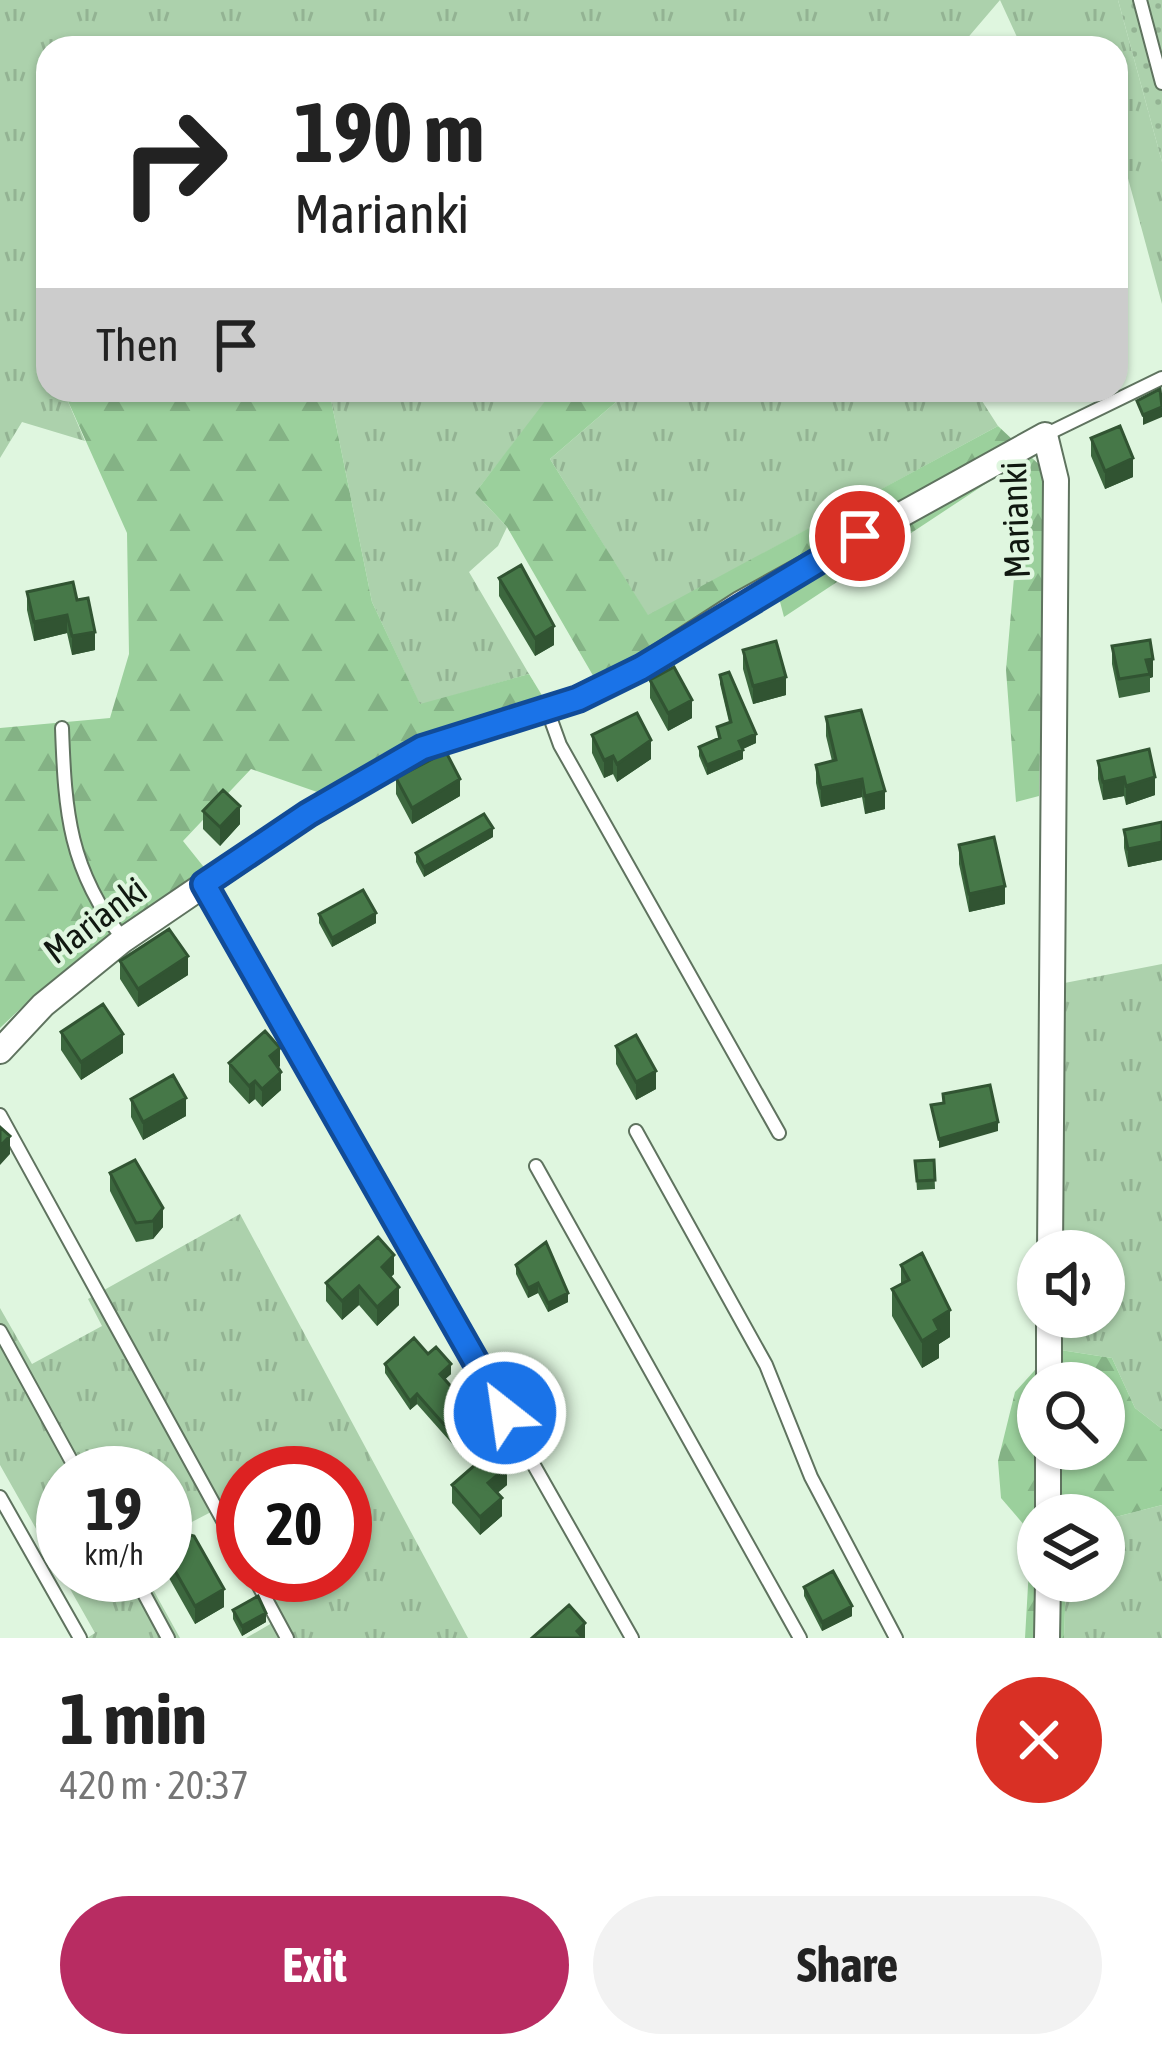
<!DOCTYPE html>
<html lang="en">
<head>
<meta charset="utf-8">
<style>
	body { margin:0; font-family:"Asap Condensed",sans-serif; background:#f2f2f2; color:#222; height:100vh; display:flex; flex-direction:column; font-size:45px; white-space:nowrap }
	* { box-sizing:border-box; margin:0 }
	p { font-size:39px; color:#767676 }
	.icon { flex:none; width:66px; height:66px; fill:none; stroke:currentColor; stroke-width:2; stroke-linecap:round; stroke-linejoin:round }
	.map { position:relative; height:1638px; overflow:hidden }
	.details { display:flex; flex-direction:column; background:#fff; flex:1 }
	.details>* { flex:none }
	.top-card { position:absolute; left:36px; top:36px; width:1092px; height:366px; border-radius:36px; box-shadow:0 3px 9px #0004; background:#fff; color:#222; overflow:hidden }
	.controls { position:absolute; left:1017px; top:1230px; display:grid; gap:24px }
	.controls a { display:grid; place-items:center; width:108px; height:108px; border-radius:50%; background:#fff; box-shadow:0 3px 9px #0004; font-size:60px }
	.speed { position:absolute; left:36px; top:1446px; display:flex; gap:24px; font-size:60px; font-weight:700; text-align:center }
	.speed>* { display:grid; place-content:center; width:156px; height:156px; border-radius:50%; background:#fff; box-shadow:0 3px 9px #0004; line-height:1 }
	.speed small { font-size:30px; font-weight:400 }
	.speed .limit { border:18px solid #d22; background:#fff; color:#111 }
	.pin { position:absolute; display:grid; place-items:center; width:102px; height:102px; color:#fff; margin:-51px; border:6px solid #fff; border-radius:50%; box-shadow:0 3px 12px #0007 }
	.me { position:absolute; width:132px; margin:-66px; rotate:330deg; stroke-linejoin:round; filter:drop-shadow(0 0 9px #0008) }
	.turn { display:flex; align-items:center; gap:42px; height:252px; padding:0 60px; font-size:54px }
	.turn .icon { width:156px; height:156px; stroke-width:2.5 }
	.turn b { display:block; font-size:84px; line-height:102px }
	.then { display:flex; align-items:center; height:114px; padding:0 60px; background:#0003; gap:24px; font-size:45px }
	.round { display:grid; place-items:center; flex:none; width:126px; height:126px; border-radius:63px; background:#f2f2f2 }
	.head { display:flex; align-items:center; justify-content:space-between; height:204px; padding:0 60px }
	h1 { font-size:72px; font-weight:700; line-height:90px }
	.button { display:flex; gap:24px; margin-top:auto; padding:24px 60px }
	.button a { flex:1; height:138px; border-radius:72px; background:#b82c62; color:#fff; font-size:48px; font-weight:700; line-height:138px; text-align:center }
	.button a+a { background:#f2f2f2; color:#222 }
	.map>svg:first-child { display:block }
	.grass { fill:url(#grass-tufts) }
	.forest { fill:url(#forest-firs); fill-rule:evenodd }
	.park { fill:url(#park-dots) }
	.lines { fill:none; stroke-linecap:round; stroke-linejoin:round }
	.lane-casing { stroke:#5f735f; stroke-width:16 }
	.street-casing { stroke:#5f735f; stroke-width:28 }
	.lane { stroke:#fff; stroke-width:12 }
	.street { stroke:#fff; stroke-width:24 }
	.wall { fill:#3c673e }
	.shaded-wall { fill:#315432 }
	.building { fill:#467848; stroke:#315432; stroke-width:3 }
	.route-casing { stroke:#114b97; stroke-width:30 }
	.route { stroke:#1a73e8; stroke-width:21 }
	.labels { text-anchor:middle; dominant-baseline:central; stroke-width:9; stroke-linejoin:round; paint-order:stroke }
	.street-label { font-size:36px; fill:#101810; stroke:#dff6df }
</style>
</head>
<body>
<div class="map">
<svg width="1162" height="1638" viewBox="0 0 1162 1638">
	<defs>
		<pattern id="grass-tufts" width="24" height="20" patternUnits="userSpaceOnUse" patternTransform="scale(3)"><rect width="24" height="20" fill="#acd1ac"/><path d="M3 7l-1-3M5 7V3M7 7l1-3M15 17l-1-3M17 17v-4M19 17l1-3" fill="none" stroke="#93b393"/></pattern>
		<pattern id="forest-firs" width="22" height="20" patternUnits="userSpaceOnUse" patternTransform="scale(3)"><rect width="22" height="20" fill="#9bd09c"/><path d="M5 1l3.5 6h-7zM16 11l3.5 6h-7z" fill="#84b285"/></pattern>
		<pattern id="park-dots" width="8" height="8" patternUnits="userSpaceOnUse" patternTransform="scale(3)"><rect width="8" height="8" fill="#acd1ac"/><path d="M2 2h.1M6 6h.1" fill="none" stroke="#93b393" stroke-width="1.8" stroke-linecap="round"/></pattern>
	</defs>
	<rect width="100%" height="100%" fill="#dff6df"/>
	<path class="grass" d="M 0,0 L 1118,0 L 1162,162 L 1162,304 L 1116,134 L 1116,48 L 1022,48 L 1000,0 L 959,48 L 48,48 L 48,390 L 63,390 L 85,441 L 22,422 L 0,458 Z
		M 329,390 L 555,390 L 475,493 L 507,527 L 498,546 L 469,572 L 529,674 L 420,705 L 372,602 Z
		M 630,390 L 975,390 L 998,426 L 648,616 L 550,459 Z
		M 1162,964 L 1162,1429 L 1135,1408 L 1112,1358 L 1054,1349 L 1052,1317 L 1104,1317 L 1104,1251 L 1049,1251 L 1044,987 Z
		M 240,1214 L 468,1638 L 246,1638 L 272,1623 L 246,1575 L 345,1575 L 345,1473 L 243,1473 L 243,1569 L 211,1512 L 165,1536 L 165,1473 L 63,1473 L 63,1575 L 145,1575 L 180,1638 L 87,1638 L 95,1633 L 0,1465 L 0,1308 L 32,1364 L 102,1326 L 88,1299 Z
		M 1162,1505 L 1162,1638 L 1064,1638 L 1066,1581 L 1104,1581 L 1104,1520 Z"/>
	<path class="forest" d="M 63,390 L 329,390 L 372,602 L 420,704 L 529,674 L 543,697 L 382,754 L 320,793 L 251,769 L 183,841 L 211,876 L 37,993 L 0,1028 L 0,728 L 110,718 L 129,654 L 127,533 Z
		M 630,390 L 550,459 L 648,615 L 998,426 L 1046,471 L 1039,796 L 1016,802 L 1006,670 L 1021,497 L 1008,469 L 784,617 L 773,575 C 711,605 660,654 595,679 L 507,527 L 475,493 L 552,392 Z
		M 1054,1349 L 1112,1358 L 1135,1408 L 1162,1429 L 1162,1505 L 1104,1520 L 1104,1515 L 1038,1515 L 1038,1581 L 1066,1581 L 1064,1638 L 1025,1638 L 1031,1533 L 1001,1498 L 998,1461 L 1015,1392 ZM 1038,1383 L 1104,1383 L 1104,1449 L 1038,1449 Z"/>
	<path class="park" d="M 1118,0 L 1162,0 L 1162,162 Z"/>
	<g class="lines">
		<defs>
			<path id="lane" d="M 1140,0 L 1162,83
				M 1045,435 L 1162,378
				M 547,709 L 560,745 L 779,1133
				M 62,728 C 65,813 69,869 123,939
				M 204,884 L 632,1638
				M 0,1115 L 243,1557
				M 636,1131 L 766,1365 L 811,1477 L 896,1638
				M 536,1166 L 800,1638
				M 0,1331 L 78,1473
				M 0,1497 L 80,1638
				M 134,1575 L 168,1638
				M 253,1575 L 287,1638"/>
			<path id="street" d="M 0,1051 L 43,1005 L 123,940 L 308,814 L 422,748 L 577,699 L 641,668 L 740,604 L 1045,435 L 1056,480 L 1050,1251
				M 1049,1383 L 1049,1317
				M 1048,1515 L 1048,1449
				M 1047,1638 L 1048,1581"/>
		</defs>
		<use href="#lane" class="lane-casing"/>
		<use href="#street" class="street-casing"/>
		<use href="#lane" class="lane"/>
		<use href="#street" class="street"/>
	</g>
	<path class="wall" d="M 1091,438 L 1133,477 L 1105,489 L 1091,456 Z
		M 499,578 L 554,645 L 535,656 L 499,596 Z
		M 27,592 L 77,600 L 95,650 L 72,655 L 67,633 L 34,641 L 27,610 Z
		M 1112,646 L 1153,677 L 1150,678 L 1150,692 L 1119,698 L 1112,664 Z
		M 743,650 L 786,695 L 753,704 L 743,669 Z
		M 720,675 L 756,743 L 742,749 L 743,759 L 707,775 L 699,756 L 699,747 L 718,739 L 717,727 L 729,722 L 720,684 Z
		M 650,680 L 692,718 L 668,731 L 650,698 Z
		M 826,717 L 885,809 L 865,814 L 862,797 L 821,807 L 816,783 L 816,765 L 832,761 L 826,736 Z
		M 592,735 L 651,759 L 617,782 L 613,774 L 604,778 L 592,753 Z
		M 1098,761 L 1155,795 L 1126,805 L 1124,796 L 1103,800 L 1098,779 Z
		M 396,778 L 460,796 L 412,824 L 396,794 Z
		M 203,811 L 240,824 L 220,846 L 203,829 Z
		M 1162,822 L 1162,860 L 1128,867 L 1124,848 L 1124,830 Z
		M 493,837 L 424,877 L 416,862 L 416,853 Z
		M 959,845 L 1005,904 L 969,912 L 959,864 Z
		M 319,914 L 376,923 L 332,947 L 319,923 Z
		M 120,961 L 188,975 L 138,1007 L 120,979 Z
		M 61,1032 L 123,1053 L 81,1080 L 61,1050 Z
		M 616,1046 L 656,1089 L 636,1100 L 616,1064 Z
		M 229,1063 L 280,1066 L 278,1068 L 281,1090 L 262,1107 L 255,1099 L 249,1104 L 229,1082 Z
		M 131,1099 L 186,1116 L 143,1140 L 131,1117 Z
		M 934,1160 L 935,1189 L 917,1190 L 915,1161 Z
		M 110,1173 L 163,1227 L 153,1239 L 136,1242 L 110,1191 Z
		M 516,1265 L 568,1302 L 548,1312 L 538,1293 L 528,1298 L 516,1274 Z
		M 901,1265 L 950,1337 L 939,1344 L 939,1358 L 922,1368 L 892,1316 L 892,1289 L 901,1285 Z
		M 394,1274 L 391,1277 L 399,1305 L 377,1326 L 359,1305 L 342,1320 L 326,1301 L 326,1283 Z
		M 428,1354 L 451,1374 L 445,1379 L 486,1436 L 463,1456 L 417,1404 L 410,1410 L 385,1373 L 385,1364 Z
		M 452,1485 L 507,1485 L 497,1493 L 502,1516 L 480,1535 L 452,1503 Z
		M 165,1546 L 224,1607 L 195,1624 L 165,1571 Z
		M 804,1587 L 852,1616 L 822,1631 L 804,1596 Z
		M 233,1610 L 266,1622 L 242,1636 L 233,1619 Z"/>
	<path class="shaded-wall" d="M 1162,407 L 1162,417 L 1143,425 L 1143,415 Z
		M 1133,458 L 1133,477 L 1105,489 L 1105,471 Z
		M 67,615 L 67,633 L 34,641 L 34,622 Z
		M 554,626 L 554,645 L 535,656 L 535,638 Z
		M 95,632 L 95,650 L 72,655 L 72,636 Z
		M 1153,659 L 1153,677 L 1150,678 L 1146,660 Z
		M 786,677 L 786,695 L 753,704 L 753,686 Z
		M 692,700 L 692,718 L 668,731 L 668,713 Z
		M 756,734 L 756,743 L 739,751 L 739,741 Z
		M 651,740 L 651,759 L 617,782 L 617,764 Z
		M 743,750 L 743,759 L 707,775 L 707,765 Z
		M 613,756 L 613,774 L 604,778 L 604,760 Z
		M 1124,777 L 1124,796 L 1103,800 L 1103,782 Z
		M 1155,777 L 1155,795 L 1126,805 L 1126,786 Z
		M 460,779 L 460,796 L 412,824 L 412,808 Z
		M 862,779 L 862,797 L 821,807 L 821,788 Z
		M 885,791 L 885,809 L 865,814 L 865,796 Z
		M 240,806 L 240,824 L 220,846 L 220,827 Z
		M 493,828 L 493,837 L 424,877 L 424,867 Z
		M 1162,842 L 1162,860 L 1128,867 L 1128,849 Z
		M 1005,886 L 1005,904 L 969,912 L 969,894 Z
		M 376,913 L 376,923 L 332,947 L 332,938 Z
		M 188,956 L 188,975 L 138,1007 L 138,989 Z
		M 123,1034 L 123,1053 L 81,1080 L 81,1062 Z
		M 280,1048 L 280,1066 L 270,1075 L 270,1056 Z
		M 656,1071 L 656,1089 L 636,1100 L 636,1082 Z
		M 281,1072 L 281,1090 L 262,1107 L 262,1089 Z
		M 255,1081 L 255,1099 L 249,1104 L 249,1086 Z
		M 186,1098 L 186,1116 L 143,1140 L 143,1122 Z
		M 998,1122 L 998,1131 L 939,1148 L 939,1139 Z
		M 10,1136 L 10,1154 L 0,1165 L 0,1146 Z
		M 163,1208 L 163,1227 L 153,1239 L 153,1221 Z
		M 394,1255 L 394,1274 L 382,1285 L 382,1267 Z
		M 538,1283 L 538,1293 L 528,1298 L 528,1288 Z
		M 359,1286 L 359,1305 L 342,1320 L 342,1301 Z
		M 399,1287 L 399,1305 L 377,1326 L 377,1307 Z
		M 568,1293 L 568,1302 L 548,1312 L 548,1303 Z
		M 950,1310 L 950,1337 L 939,1344 L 939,1358 L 922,1368 L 922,1341 L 934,1320 Z
		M 451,1364 L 451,1374 L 440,1384 L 440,1374 Z
		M 417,1394 L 417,1404 L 410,1410 L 410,1401 Z
		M 486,1426 L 486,1436 L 463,1456 L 463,1446 Z
		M 507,1467 L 507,1485 L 488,1501 L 488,1483 Z
		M 502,1498 L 502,1516 L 480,1535 L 480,1517 Z
		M 224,1589 L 224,1607 L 195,1624 L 195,1606 Z
		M 852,1606 L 852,1616 L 822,1631 L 822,1622 Z
		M 266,1613 L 266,1622 L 242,1636 L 242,1626 Z
		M 585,1623 L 585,1638 L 577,1638 L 577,1631 Z"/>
	<path class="building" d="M 1160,389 L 1162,407 L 1143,415 L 1137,401 Z
		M 1120,426 L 1133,458 L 1105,471 L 1091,438 Z
		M 521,565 L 554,626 L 535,638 L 499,578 Z
		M 73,582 L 77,600 L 88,598 L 95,632 L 72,636 L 67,615 L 34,622 L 27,592 Z
		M 1150,640 L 1153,659 L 1146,660 L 1150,674 L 1119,679 L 1112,646 Z
		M 776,641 L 786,677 L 753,686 L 743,650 Z
		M 674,667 L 692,700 L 668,713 L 650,680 Z
		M 729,672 L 756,734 L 739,741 L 743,750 L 707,765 L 699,747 L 720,738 L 717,727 L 731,722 L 720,675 Z
		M 861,710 L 885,791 L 865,796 L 862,779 L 821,788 L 816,765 L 836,760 L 826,717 Z
		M 637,713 L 651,740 L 617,764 L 613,756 L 604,760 L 592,735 Z
		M 1149,749 L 1155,777 L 1126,786 L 1124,777 L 1103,782 L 1098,761 Z
		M 446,752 L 460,779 L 412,808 L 396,778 Z
		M 223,790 L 240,806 L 220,827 L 203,811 Z
		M 484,814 L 493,828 L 424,867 L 416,853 Z
		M 1162,822 L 1162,842 L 1128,849 L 1124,830 Z
		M 994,837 L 1005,886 L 969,894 L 959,845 Z
		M 363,890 L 376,913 L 332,938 L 319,914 Z
		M 169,929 L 188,956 L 138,989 L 120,961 Z
		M 103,1004 L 123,1034 L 81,1062 L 61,1032 Z
		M 265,1031 L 280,1048 L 270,1056 L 281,1072 L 262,1089 L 255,1081 L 249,1086 L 229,1063 Z
		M 636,1035 L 656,1071 L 636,1082 L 616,1046 Z
		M 173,1075 L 186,1098 L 143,1122 L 131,1099 Z
		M 990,1085 L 998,1122 L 939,1139 L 931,1105 L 944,1103 L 943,1094 Z
		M 0,1127 L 10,1136 L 0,1146 Z
		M 135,1160 L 163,1208 L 153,1221 L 136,1223 L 110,1173 Z
		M 934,1160 L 935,1180 L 917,1181 L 915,1161 Z
		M 378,1237 L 394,1255 L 382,1267 L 399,1287 L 377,1307 L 359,1286 L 342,1301 L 326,1283 Z
		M 546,1242 L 568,1293 L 548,1303 L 538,1283 L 528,1288 L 516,1265 Z
		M 922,1253 L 950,1310 L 934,1320 L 939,1330 L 922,1341 L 892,1289 L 909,1280 L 901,1265 Z
		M 414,1338 L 428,1354 L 436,1347 L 451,1364 L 440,1374 L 486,1426 L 463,1446 L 417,1394 L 410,1401 L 385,1364 Z
		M 492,1450 L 507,1467 L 488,1483 L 502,1498 L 480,1517 L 452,1485 Z
		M 186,1534 L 194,1536 L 224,1589 L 195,1606 L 165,1553 L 165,1546 Z
		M 833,1571 L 852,1606 L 822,1622 L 804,1587 Z
		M 258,1596 L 266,1613 L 242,1626 L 233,1610 Z
		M 569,1605 L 585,1623 L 577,1631 L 583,1638 L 532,1638 Z"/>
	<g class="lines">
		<defs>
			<path id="route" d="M 505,1413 L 204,884 L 308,814 L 422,748 L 578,699 L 641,668 L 860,536"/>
		</defs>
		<use href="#route" class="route-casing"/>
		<use href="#route" class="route"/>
	</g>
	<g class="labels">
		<g class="street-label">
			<text transform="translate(1015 520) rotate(-92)">Marianki</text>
			<text transform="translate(95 920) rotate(-37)">Marianki</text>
		</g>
	</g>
</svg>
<div class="controls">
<a><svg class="icon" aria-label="sound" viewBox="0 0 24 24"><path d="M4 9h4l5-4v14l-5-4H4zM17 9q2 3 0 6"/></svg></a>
<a><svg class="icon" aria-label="search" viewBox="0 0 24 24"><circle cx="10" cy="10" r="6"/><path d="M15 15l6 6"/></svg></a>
<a><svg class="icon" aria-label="layers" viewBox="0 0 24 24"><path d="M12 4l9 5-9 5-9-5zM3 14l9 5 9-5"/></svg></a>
</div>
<div class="speed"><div>19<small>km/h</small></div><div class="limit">20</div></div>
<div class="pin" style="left:860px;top:536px;background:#d93025"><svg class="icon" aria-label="arrive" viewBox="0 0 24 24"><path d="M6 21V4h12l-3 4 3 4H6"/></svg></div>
<svg class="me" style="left:505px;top:1413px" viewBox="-20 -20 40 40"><circle r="17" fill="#1a73e8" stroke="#fff" stroke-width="3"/><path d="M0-11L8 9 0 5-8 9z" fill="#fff"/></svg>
<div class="top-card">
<div class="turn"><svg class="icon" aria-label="right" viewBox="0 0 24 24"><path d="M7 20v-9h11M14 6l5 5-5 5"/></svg><div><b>190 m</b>Marianki</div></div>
<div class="then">Then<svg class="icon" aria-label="arrive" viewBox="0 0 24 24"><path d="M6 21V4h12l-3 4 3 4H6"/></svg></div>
</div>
</div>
<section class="details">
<div class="head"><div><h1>1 min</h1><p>420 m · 20:37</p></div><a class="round" style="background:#d93025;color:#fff"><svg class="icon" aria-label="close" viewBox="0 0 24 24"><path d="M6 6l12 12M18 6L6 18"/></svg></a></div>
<div class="button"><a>Exit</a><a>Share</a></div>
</section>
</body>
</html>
